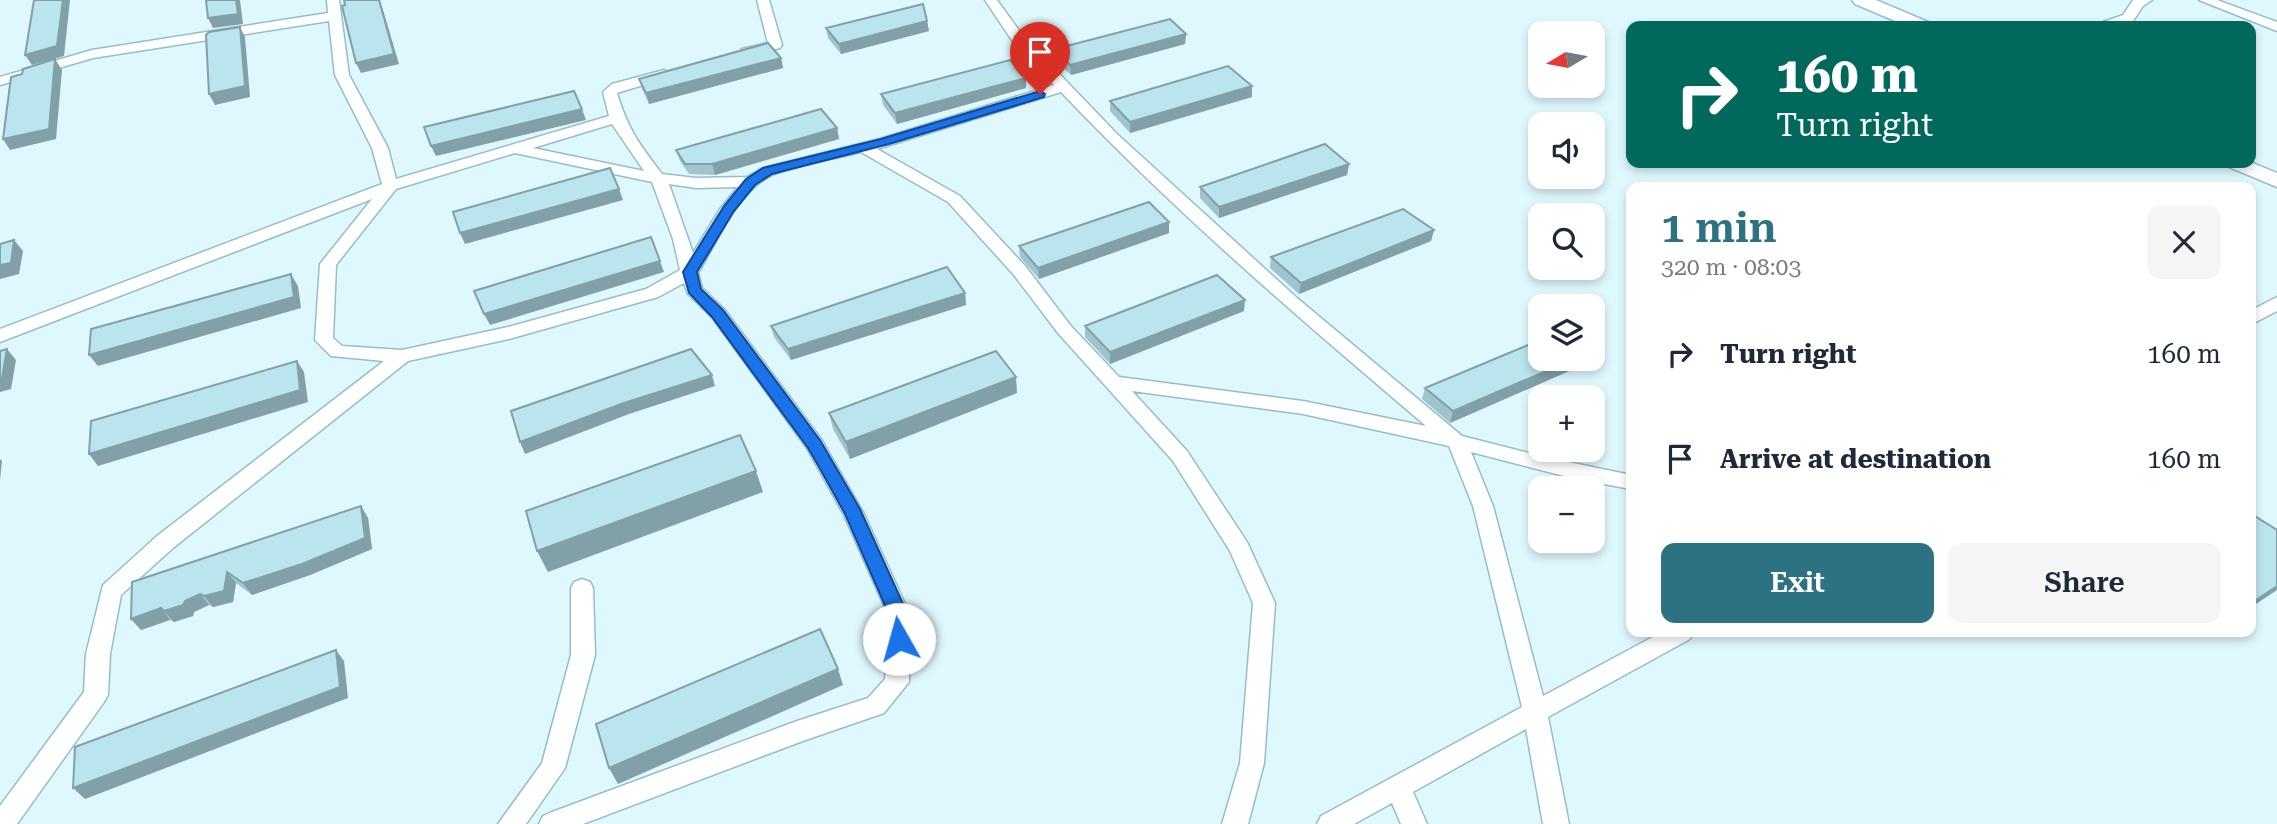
<!DOCTYPE html>
<html lang="en">
<head>
<meta charset="utf-8">
<style>
	body { margin:0; font-family:"Roboto Serif",serif; background:#f6f6f7; color:#1f2937; height:100vh; display:flex; flex-direction:column; font-size:26px; white-space:nowrap }
	* { box-sizing:border-box; margin:0 }
	p { font-size:23px; color:#747a83 }
	.icon { flex:none; width:38px; height:38px; fill:none; stroke:currentColor; stroke-width:2; stroke-linecap:round; stroke-linejoin:round }
	.map { position:relative; flex:1; overflow:hidden }
	.drawer { position:absolute; left:1626px; top:182px; width:630px; height:455px; display:flex; flex-direction:column; background:#fff; border-radius:14px; box-shadow:0 4px 10px #0003 }
	.drawer>* { flex:none }
	.banner { position:absolute; left:1626px; top:21px; width:630px; height:147px; border-radius:14px; box-shadow:0 4px 10px #0003; background:#00695c; color:#fff; overflow:hidden }
	.needle { width:46px; rotate:260deg }
	.buttons { position:absolute; left:1528px; top:21px; display:grid; gap:14px }
	.buttons a { display:grid; place-items:center; width:77px; height:77px; border-radius:14px; background:#fff; box-shadow:0 4px 10px #0003; font-size:35px }
	.pin { position:absolute; display:grid; place-items:center; width:60px; height:60px; color:#fff; margin:-72px -30px; border-radius:50% 50% 50% 0; rotate:-45deg; box-shadow:0 0 7px #0007 }
	.pin .icon { rotate:45deg }
	.me { position:absolute; width:77px; margin:-38px; rotate:353deg; stroke-linejoin:round; filter:drop-shadow(0 0 5px #0008) }
	.turn { display:flex; align-items:center; gap:24px; height:147px; padding:0 35px; font-size:32px }
	.turn .icon { width:91px; height:91px; stroke-width:2.5 }
	.turn b { display:block; font-size:49px; line-height:60px }
	.round { display:grid; place-items:center; flex:none; width:74px; height:74px; border-radius:14px; background:#f6f6f7 }
	.head { display:flex; align-items:center; justify-content:space-between; height:119px; padding:0 35px }
	h1 { font-size:42px; font-weight:600; line-height:52px; color:#2d7280 }
	.primary-button { display:flex; gap:14px; margin-top:auto; padding:14px 35px }
	.primary-button a { flex:1; height:80px; border-radius:14px; background:#2d7280; color:#fff; font-size:28px; font-weight:600; line-height:80px; text-align:center }
	.primary-button a+a { background:#f6f6f7; color:#1f2937 }
	ul { padding:0; list-style:none }
	li { display:flex; align-items:center; gap:21px; height:105px; padding:0 35px }
	li div { flex:1 }
	li b { display:block; font-size:26px }
	li em { font-style:normal }
	.map>svg:first-child { display:block }
	.lines { fill:none; stroke-linecap:round; stroke-linejoin:round }
	.minor-casing { stroke:#96bec8; stroke-width:3 }
	.secondary-casing { stroke:#96bec8; stroke-width:3 }
	.minor { fill:#fff; fill-rule:evenodd }
	.secondary { fill:#fff; fill-rule:evenodd }
	.wall { fill:#a0c4cd }
	.shaded-wall { fill:#82a0a7 }
	.building { fill:#bae4ee; stroke:#82a0a7; stroke-width:2 }
	.route { fill:#1a73e8; stroke:#114b97; stroke-width:2 }
</style>
</head>
<body>
<div class="map">
<svg width="2277" height="824" viewBox="0 0 2277 824">
	<rect width="100%" height="100%" fill="#dff8fe"/>
	<g class="lines">
		<defs>
			<path id="minor" d="M 327,0 L 339,0 L 349,75 L 388,148 L 396,179 L 609,116 L 603,92 L 612,84 L 664,70 L 671,74 L 669,77 L 617,93 C 628,130 640,145 662,174 L 696,178 L 747,177 L 763,168 L 880,139 L 1054,85 L 1013,42 L 985,0 L 997,0 L 1023,36 L 1117,134 L 1297,298 L 1462,436 L 1549,458 L 1631,475 L 1631,489 L 1576,479 L 1471,452 L 1493,506 L 1543,696 L 1662,632 L 1693,632 L 1690,639 L 1548,717 L 1569,824 L 1543,824 L 1526,729 L 1413,792 L 1427,824 L 1401,824 L 1392,803 L 1354,824 L 1317,824 L 1321,816 L 1522,707 L 1473,506 L 1449,446 L 1303,414 L 1132,391 L 1187,451 L 1247,542 L 1275,603 L 1264,763 L 1248,824 L 1222,824 L 1240,763 L 1253,603 L 1230,551 L 1173,461 L 1058,333 L 1014,275 L 948,202 L 861,152 C 834,159 797,164 772,175 C 736,192 718,240 698,273 L 702,288 L 724,309 L 821,439 L 864,514 L 911,617 L 909,682 L 884,713 L 800,742 L 583,824 L 539,824 L 543,816 L 552,812 L 797,721 L 868,698 L 885,679 L 889,617 L 844,515 L 807,448 L 712,317 L 688,294 L 684,283 L 658,297 L 509,339 L 408,361 L 173,548 L 121,595 L 110,654 L 108,695 L 104,702 L 17,824 L 0,824 L 0,806 L 84,692 L 86,654 L 103,585 L 157,536 L 384,361 L 331,356 L 315,340 L 320,264 L 372,199 L 0,342 L 0,329 L 382,184 L 372,148 L 335,75 L 329,21 L 93,58 L 0,85 L 0,77 L 92,50 L 328,13 ZM 1061,92 C 1175,212 1300,319 1426,426 L 1303,401 L 1119,377 L 1070,325 L 1026,267 L 960,196 L 877,149 ZM 612,124 L 644,171 L 533,148 ZM 515,153 L 652,182 L 673,239 L 680,270 L 646,289 L 508,327 L 402,350 L 342,346 L 333,338 L 336,265 L 396,189 ZM 669,184 L 696,188 L 738,187 L 720,209 L 693,253 Z
				M 757,0 L 769,0 L 782,45 L 780,48 L 747,56 L 740,52 L 742,49 L 768,43 Z
				M 2133,0 L 2152,0 L 2143,6 L 2133,21 L 2113,26 L 2092,26 L 2123,15 Z
				M 2199,0 L 2217,0 L 2277,22 L 2277,31 Z
				M 2277,297 L 2277,311 L 2250,325 L 2250,311 Z
				M 582,579 L 590,582 L 593,588 L 595,655 L 565,768 L 526,824 L 498,824 L 542,763 L 571,655 L 571,588 L 574,582 Z"/>
			<path id="secondary" d="M 1852,0 L 1876,0 L 1928,22 L 1931,26 L 1907,26 L 1855,4 Z
				M 2250,162 L 2277,173 L 2277,187 L 2229,167 L 2226,163 Z"/>
		</defs>
		<use href="#minor" class="minor-casing"/>
		<use href="#secondary" class="secondary-casing"/>
		<use href="#minor" class="minor"/>
		<use href="#secondary" class="secondary"/>
	</g>
	<path class="wall" d="M 927,21 L 929,31 L 841,54 L 828,38 L 826,28 Z
		M 1186,34 L 1185,44 L 1071,75 L 1055,60 L 1055,49 Z
		M 781,58 L 783,68 L 649,104 L 642,89 L 639,79 Z
		M 1026,78 L 1026,88 L 897,124 L 883,105 L 881,94 Z
		M 1252,97 L 1130,133 L 1110,111 L 1110,101 Z
		M 837,128 L 839,139 L 715,175 L 689,174 L 680,161 L 676,150 Z
		M 1349,164 L 1347,175 L 1219,218 L 1200,198 L 1200,187 Z
		M 1169,222 L 1169,233 L 1039,279 L 1020,257 L 1019,246 Z
		M 1434,230 L 1431,241 L 1299,294 L 1270,268 L 1271,257 Z
		M 965,293 L 966,305 L 791,360 L 774,337 L 771,326 Z
		M 1244,311 L 1110,364 L 1085,337 L 1085,326 Z
		M 1576,368 L 1450,423 L 1422,399 L 1425,388 Z
		M 1017,393 L 850,459 L 833,429 L 829,413 Z
		M 361,506 L 368,518 L 372,549 L 310,575 L 252,595 L 236,583 L 233,602 L 213,607 L 209,605 L 194,612 L 193,616 L 174,622 L 170,620 L 141,630 L 131,619 Z"/>
	<path class="shaded-wall" d="M 63,0 L 70,0 L 64,56 L 32,65 L 25,55 Z
		M 236,0 L 240,0 L 243,24 L 213,28 L 208,18 Z
		M 379,0 L 380,0 L 399,64 L 361,73 L 356,63 Z
		M 927,21 L 929,31 L 841,54 L 839,44 Z
		M 240,27 L 245,37 L 250,97 L 215,105 L 209,94 Z
		M 1186,34 L 1185,44 L 1071,75 L 1070,65 Z
		M 781,58 L 783,68 L 649,104 L 646,93 Z
		M 55,59 L 62,70 L 56,139 L 10,150 L 3,139 Z
		M 1026,78 L 1026,88 L 897,124 L 895,113 Z
		M 1252,86 L 1252,97 L 1130,133 L 1130,122 Z
		M 582,109 L 586,120 L 436,156 L 431,146 Z
		M 837,128 L 839,139 L 715,175 L 712,164 Z
		M 1349,164 L 1347,175 L 1219,218 L 1219,207 Z
		M 619,189 L 623,200 L 465,244 L 460,233 Z
		M 1169,222 L 1169,233 L 1039,279 L 1038,268 Z
		M 1434,230 L 1431,241 L 1299,294 L 1301,283 Z
		M 14,240 L 23,251 L 19,274 L 0,279 L 0,265 Z
		M 660,261 L 664,272 L 490,325 L 484,314 Z
		M 291,274 L 298,286 L 301,308 L 98,366 L 89,355 Z
		M 965,293 L 966,305 L 791,360 L 788,349 Z
		M 1245,300 L 1244,311 L 1110,364 L 1110,352 Z
		M 7,349 L 16,360 L 11,389 L 0,392 L 0,378 Z
		M 1574,359 L 1579,359 L 1576,368 L 1450,423 L 1453,411 Z
		M 297,361 L 304,372 L 308,402 L 98,466 L 89,454 Z
		M 712,375 L 715,386 L 629,414 L 525,454 L 520,442 L 624,403 Z
		M 1016,377 L 1017,393 L 850,459 L 846,442 Z
		M 0,459 L 2,461 L 0,480 Z
		M 756,471 L 763,492 L 548,572 L 537,551 Z
		M 361,506 L 368,518 L 372,549 L 310,575 L 252,595 L 243,583 Z
		M 227,572 L 236,583 L 233,602 L 213,607 L 204,596 Z
		M 2277,586 L 2277,590 L 2250,608 L 2250,604 Z
		M 200,594 L 209,605 L 194,612 L 193,616 L 174,622 L 164,611 Z
		M 161,608 L 170,620 L 141,630 L 131,619 Z
		M 336,650 L 344,661 L 348,698 L 85,799 L 73,788 Z
		M 838,669 L 843,685 L 618,784 L 609,768 Z"/>
	<path class="building" d="M 34,0 L 63,0 L 57,46 L 25,55 Z
		M 206,0 L 236,0 L 238,14 L 208,18 Z
		M 344,0 L 379,0 L 394,54 L 356,63 L 342,6 L 345,5 Z
		M 923,4 L 927,21 L 839,44 L 826,28 Z
		M 1170,19 L 1186,34 L 1070,65 L 1055,49 Z
		M 240,27 L 245,86 L 209,94 L 206,35 L 209,32 Z
		M 768,43 L 781,58 L 646,93 L 639,79 Z
		M 55,59 L 49,129 L 3,139 L 11,77 L 22,74 L 23,69 Z
		M 1010,60 L 1026,78 L 895,113 L 881,94 Z
		M 1228,66 L 1252,86 L 1130,122 L 1110,101 Z
		M 574,91 L 582,109 L 431,146 L 424,127 Z
		M 821,109 L 837,128 L 712,164 L 685,164 L 676,150 Z
		M 1325,144 L 1349,164 L 1219,207 L 1200,187 Z
		M 610,168 L 619,189 L 460,233 L 453,212 Z
		M 1149,202 L 1169,222 L 1038,268 L 1019,246 Z
		M 1403,209 L 1434,230 L 1301,283 L 1271,257 Z
		M 651,237 L 660,261 L 484,314 L 474,291 Z
		M 14,240 L 11,263 L 0,265 L 0,244 Z
		M 947,267 L 965,293 L 788,349 L 771,326 Z
		M 291,274 L 294,297 L 89,355 L 91,329 Z
		M 1217,275 L 1245,300 L 1110,352 L 1085,326 Z
		M 1540,340 L 1540,359 L 1574,359 L 1453,411 L 1425,388 Z
		M 7,349 L 2,378 L 0,378 L 0,351 Z
		M 691,349 L 712,375 L 624,403 L 520,442 L 511,411 Z
		M 996,351 L 1016,377 L 846,442 L 829,413 Z
		M 297,361 L 300,390 L 89,454 L 91,421 Z
		M 740,435 L 756,471 L 537,551 L 526,511 Z
		M 361,506 L 365,538 L 302,564 L 243,583 L 227,572 L 224,591 L 204,596 L 200,594 L 185,601 L 183,605 L 164,611 L 161,608 L 131,619 L 132,582 Z
		M 2250,513 L 2277,530 L 2277,586 L 2250,604 Z
		M 820,629 L 838,669 L 609,768 L 596,724 Z
		M 336,650 L 340,687 L 73,788 L 75,747 Z"/>
	<path class="route" d="M 1040,91 L 1045,94 L 1044,97 L 889,144 L 772,174 L 755,185 L 734,211 L 697,272 L 701,289 L 723,310 L 820,440 L 860,509 L 909,617 L 905,645 L 899,647 L 892,645 L 889,639 L 890,617 L 845,514 L 819,467 L 808,448 L 712,317 L 689,293 L 683,272 L 724,206 L 746,179 L 763,168 L 881,139 Z"/>
</svg>
<div class="buttons">
<a><svg class="needle" viewBox="-14 -14 28 28"><path d="M0-13l5 13h-10z" fill="#e53935"/><path d="M0 13l5-13h-10z" fill="#747a83"/></svg></a>
<a><svg class="icon" aria-label="sound" viewBox="0 0 24 24"><path d="M4 9h4l5-4v14l-5-4H4zM17 9q2 3 0 6"/></svg></a>
<a><svg class="icon" aria-label="search" viewBox="0 0 24 24"><circle cx="10" cy="10" r="6"/><path d="M15 15l6 6"/></svg></a>
<a><svg class="icon" aria-label="layers" viewBox="0 0 24 24"><path d="M12 4l9 5-9 5-9-5zM3 14l9 5 9-5"/></svg></a>
<a>+</a>
<a>−</a>
</div>
<div class="pin" style="left:1040px;top:94px;background:#d93025"><svg class="icon" aria-label="arrive" viewBox="0 0 24 24"><path d="M6 21V4h12l-3 4 3 4H6"/></svg></div>
<svg class="me" style="left:899px;top:639px" viewBox="-20 -20 40 40"><circle r="19" fill="#fff"/><path d="M0-13L10 11 0 6-10 11z" fill="#1a73e8"/></svg>
<div class="banner">
<div class="turn"><svg class="icon" aria-label="right" viewBox="0 0 24 24"><path d="M7 20v-9h11M14 6l5 5-5 5"/></svg><div><b>160 m</b>Turn right</div></div>
</div>
<section class="drawer">
<div class="head"><div><h1>1 min</h1><p>320 m · 08:03</p></div><a class="round"><svg class="icon" aria-label="close" viewBox="0 0 24 24"><path d="M6 6l12 12M18 6L6 18"/></svg></a></div>
<ul>
<li><svg class="icon" aria-label="right" viewBox="0 0 24 24"><path d="M7 20v-9h11M14 6l5 5-5 5"/></svg><div><b>Turn right</b></div><em>160 m</em></li>
<li><svg class="icon" aria-label="arrive" viewBox="0 0 24 24"><path d="M6 21V4h12l-3 4 3 4H6"/></svg><div><b>Arrive at destination</b></div><em>160 m</em></li>
</ul>
<div class="primary-button"><a>Exit</a><a>Share</a></div>
</section>
</div>
</body>
</html>
